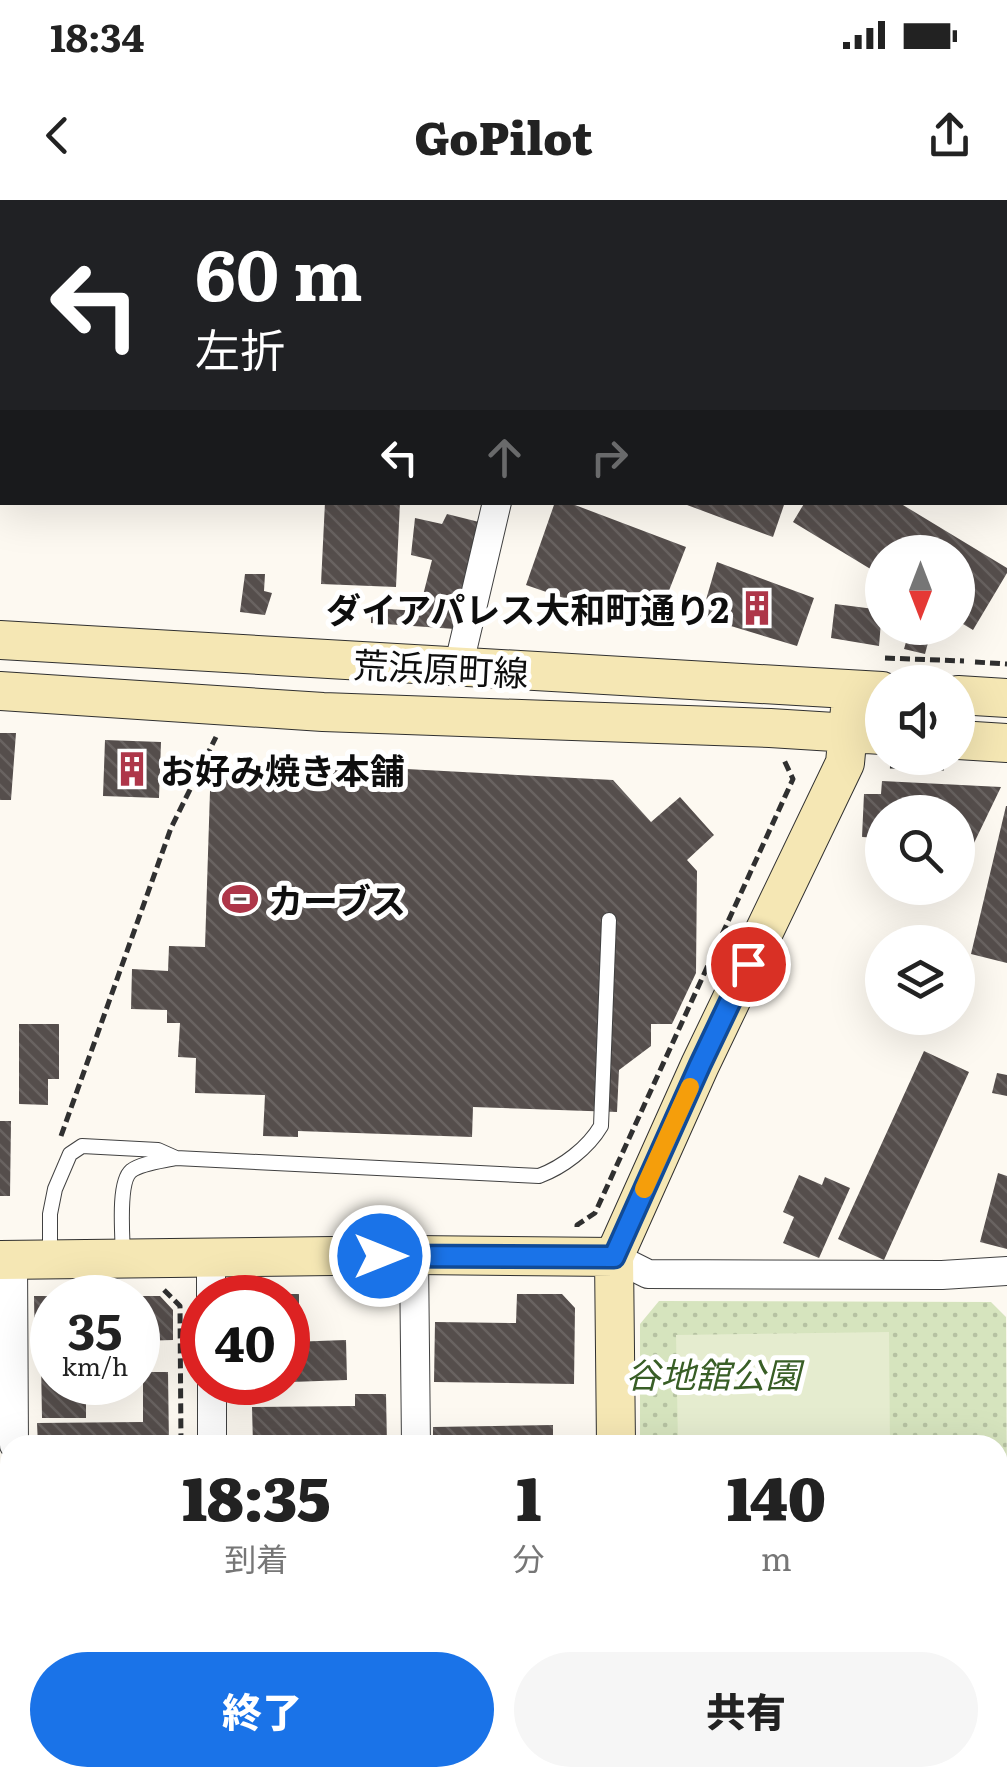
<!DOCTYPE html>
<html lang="ja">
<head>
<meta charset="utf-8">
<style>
	body { margin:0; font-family:Literata,"Noto Sans JP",serif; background:#f6f6f6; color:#222; height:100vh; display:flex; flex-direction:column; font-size:38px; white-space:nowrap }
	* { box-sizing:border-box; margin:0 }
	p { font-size:32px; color:#767676 }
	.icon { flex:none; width:55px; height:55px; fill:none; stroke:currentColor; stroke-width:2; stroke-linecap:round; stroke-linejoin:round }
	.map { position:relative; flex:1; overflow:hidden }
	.side { position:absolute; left:0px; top:1235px; width:1008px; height:352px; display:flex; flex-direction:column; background:#fff; border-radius:30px 30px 0 0; box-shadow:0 10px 40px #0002 }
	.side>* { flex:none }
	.top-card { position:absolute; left:0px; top:0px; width:1008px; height:305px; box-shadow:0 10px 40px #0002; background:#202124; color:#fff; overflow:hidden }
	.needle { width:65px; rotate:180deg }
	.controls { position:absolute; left:865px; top:335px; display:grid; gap:20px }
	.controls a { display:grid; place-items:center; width:110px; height:110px; border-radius:50%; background:#fff; box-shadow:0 10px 40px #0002; font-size:50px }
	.speed { position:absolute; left:30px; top:1075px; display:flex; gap:20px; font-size:50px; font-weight:700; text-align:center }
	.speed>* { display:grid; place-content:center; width:130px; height:130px; border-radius:50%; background:#fff; box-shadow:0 10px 40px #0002; line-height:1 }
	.speed small { font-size:25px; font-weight:400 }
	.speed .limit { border:15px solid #d22; background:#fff; color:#111 }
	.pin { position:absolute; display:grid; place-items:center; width:85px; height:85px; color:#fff; margin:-42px; border:5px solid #fff; border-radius:50%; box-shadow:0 2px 10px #0007 }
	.me { position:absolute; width:110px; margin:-55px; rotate:90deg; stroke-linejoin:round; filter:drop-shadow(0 0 8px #0008) }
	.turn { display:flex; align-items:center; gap:35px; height:210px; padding:0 30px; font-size:45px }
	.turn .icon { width:130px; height:130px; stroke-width:2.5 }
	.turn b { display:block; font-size:70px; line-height:85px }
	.lanes { display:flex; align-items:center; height:95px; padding:0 30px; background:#0003; justify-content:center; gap:50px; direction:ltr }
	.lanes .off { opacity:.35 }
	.eta { display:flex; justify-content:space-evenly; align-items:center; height:170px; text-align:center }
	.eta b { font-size:60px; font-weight:800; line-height:70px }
	.button { display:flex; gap:20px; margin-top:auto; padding:20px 30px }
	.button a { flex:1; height:115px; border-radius:60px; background:#1a73e8; color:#fff; font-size:40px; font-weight:800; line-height:115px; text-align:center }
	.button a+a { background:#f6f6f6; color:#222 }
	.status { display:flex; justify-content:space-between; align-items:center; height:70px; padding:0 50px; background:#fff; direction:ltr }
	.status svg { height:28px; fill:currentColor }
	header { display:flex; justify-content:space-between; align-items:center; height:130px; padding:0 30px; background:#fff; font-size:45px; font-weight:800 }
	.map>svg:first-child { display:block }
	.park { fill:url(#park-dots) }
	.pitch { fill:#e5eccf }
	.building { fill:url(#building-back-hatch) }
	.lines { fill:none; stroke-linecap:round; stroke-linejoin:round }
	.lane-casing { stroke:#414141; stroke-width:16 }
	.street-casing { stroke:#414141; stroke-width:30 }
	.secondary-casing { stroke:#303030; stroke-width:40 }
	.path { stroke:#303030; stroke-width:5; stroke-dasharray:10 5; stroke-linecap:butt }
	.lane { stroke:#fff; stroke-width:14 }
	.street { stroke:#fff; stroke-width:28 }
	.secondary { stroke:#f5e7b4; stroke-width:38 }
	.route-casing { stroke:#114b97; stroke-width:25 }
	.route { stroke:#1a73e8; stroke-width:18 }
	.slow { stroke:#f59e0b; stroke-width:18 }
	.labels { text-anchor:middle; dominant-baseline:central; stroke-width:10; stroke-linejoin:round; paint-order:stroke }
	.poi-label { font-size:35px; font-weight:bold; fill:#0e0e0e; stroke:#fff; text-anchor:start }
	.street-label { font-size:35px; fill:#0e0e0e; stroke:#fff }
	.park-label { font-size:35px; font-style:italic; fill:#385e26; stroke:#fff }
</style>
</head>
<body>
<div class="status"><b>18:34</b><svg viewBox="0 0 49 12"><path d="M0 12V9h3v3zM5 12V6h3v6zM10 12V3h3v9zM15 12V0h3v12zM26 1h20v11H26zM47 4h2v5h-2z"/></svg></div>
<header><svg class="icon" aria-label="back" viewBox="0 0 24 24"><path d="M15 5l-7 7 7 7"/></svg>GoPilot<svg class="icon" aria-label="share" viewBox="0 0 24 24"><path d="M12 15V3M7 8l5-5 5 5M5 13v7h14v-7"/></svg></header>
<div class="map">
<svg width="1007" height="1586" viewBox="0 0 1007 1586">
	<defs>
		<pattern id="park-dots" width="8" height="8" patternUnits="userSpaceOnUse" patternTransform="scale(2.5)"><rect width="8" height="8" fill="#d6e4be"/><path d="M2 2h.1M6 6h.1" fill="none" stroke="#b6c2a2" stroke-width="1.8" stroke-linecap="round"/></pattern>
		<pattern id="building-back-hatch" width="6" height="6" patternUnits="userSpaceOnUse" patternTransform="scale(2.5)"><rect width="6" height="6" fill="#554e4c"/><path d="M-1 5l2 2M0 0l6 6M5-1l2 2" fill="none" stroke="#696361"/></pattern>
	</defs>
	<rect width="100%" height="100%" fill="#fdf9f1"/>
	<path class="park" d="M 659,1101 L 991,1102 L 1006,1117 L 1007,1309 L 998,1317 L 998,1245 L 640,1245 L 640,1124 Z"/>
	<path class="pitch" d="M 889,1132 L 890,1245 L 678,1245 L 676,1135 Z"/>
	<path class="building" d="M 325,302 L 400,302 L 396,387 L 321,384 Z
		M 555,302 L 567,302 L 686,347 L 654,429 L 526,385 Z
		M 679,302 L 785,302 L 773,337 Z
		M 805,302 L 898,302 L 1007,368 L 1007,373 L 973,430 L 958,421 L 958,352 L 882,352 L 882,376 L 793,322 Z
		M 447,314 L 479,322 L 455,429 L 371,423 L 371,408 L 419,411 L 432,360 L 411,355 L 415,318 L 442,324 Z
		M 717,362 L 814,398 L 797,446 L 701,417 Z
		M 245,374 L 265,374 L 264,391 L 272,393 L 265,415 L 240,412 Z
		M 835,404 L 882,410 L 879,446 L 831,438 Z
		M 910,428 L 932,428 L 925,454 L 904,449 Z
		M 0,533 L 16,533 L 11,600 L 0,600 Z
		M 105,540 L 161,542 L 159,598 L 103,596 Z
		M 255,561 L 613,580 L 651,622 L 680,597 L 714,635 L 687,660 L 697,671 L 696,773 L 672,824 L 651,824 L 651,846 L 619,870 L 617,912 L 473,907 L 472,937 L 298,931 L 298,937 L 263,936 L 265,895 L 195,893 L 196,858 L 178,857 L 180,823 L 167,823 L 167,810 L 131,809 L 132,769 L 168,771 L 169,746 L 205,747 L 210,591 Z
		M 882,581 L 1001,587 L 974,643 L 958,642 L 958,612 L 882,612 L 882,638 L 862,637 L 864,594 L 881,594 Z
		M 1006,606 L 1007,606 L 1007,763 L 971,754 Z
		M 19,824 L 59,824 L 59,879 L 48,879 L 48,905 L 19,904 Z
		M 924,851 L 969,872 L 884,1060 L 838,1039 Z
		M 997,873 L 1007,875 L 1007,896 L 992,893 Z
		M 0,921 L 11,921 L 10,996 L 0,996 Z
		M 998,973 L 1007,976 L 1007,1049 L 980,1042 Z
		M 799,975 L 822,985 L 825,977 L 850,988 L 819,1058 L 783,1043 L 794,1017 L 783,1012 Z
		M 258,1094 L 299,1094 L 299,1134 L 288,1135 L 288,1098 L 258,1098 Z
		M 517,1094 L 562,1094 L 575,1108 L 574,1184 L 434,1182 L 435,1122 L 516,1123 Z
		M 34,1096 L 52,1096 L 52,1158 L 35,1158 Z
		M 138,1096 L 160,1096 L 173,1110 L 173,1140 L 138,1141 Z
		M 346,1140 L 347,1180 L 291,1182 L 290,1142 Z
		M 41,1162 L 52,1162 L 52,1182 L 86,1182 L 86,1218 L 42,1218 Z
		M 143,1172 L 168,1172 L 169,1245 L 38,1245 L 37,1223 L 143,1222 Z
		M 355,1194 L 386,1194 L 387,1245 L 253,1245 L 252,1207 L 355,1206 Z
		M 553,1225 L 553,1241 L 557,1245 L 433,1245 L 433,1227 Z
		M 998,1389 L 1007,1389 L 1007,1423 L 998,1423 Z
		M 998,1460 L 1004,1460 L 1005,1502 L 998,1502 Z
		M 1007,1512 L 1007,1569 L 998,1569 L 998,1513 Z
		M 655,1578 L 731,1578 L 731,1586 L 655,1586 Z
		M 869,1578 L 936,1578 L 937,1581 L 869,1582 Z
		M 172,1580 L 173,1586 L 53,1586 L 53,1581 Z"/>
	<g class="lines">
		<defs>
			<path id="lane" d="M 50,1058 L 50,1014 L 55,989 L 70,954 L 82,946 L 158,950 L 176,958
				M 123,1058 C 123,1040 117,983 131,971 C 141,963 163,961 176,958 L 539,976 C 563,967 588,948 601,926 L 609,720"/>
			<path id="street" d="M 599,2 L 600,0
				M 458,468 L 497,302
				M 414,1055 L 416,1245
				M 614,1057 L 648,1074 L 942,1075 L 1007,1071
				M 211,1058 L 211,1098
				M 13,1060 L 14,1245
				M 212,1182 L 212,1245
				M 998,1340 L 1007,1339
				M 15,1578 L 15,1586
				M 214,1578 L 214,1586
				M 417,1578 L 418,1586
				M 835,1586 L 835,1578"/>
			<path id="secondary" d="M 0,440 L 882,491
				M 0,491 L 323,512 L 770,528 L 882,535
				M 958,495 L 1007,498
				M 958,540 L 1007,543
				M 0,1060 L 414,1055 L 614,1057
				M 616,1245 L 614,1057 L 700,865 L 845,563 L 850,509
				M 615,1586 L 615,1578"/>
		</defs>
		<use href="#lane" class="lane-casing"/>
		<use href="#street" class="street-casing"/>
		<use href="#secondary" class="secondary-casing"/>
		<path class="path" d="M 885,458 L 964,461
			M 975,462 L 1007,464
			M 890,566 L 944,568
			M 61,936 L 171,628 L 216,537
			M 577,1027 L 577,1025 L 595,1013 L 793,579 L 784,560
			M 164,1090 L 180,1106 L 181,1245
			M 182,1578 L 182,1586"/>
		<use href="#lane" class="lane"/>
		<use href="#street" class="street"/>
		<use href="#secondary" class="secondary"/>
	</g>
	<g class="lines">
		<defs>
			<path id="route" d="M 380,1056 L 614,1057 L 700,865 L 748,764"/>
		</defs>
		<use href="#route" class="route-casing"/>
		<use href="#route" class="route"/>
		<path class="slow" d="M 644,989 L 690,887"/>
	</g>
	<defs>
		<symbol id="building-bare" viewBox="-9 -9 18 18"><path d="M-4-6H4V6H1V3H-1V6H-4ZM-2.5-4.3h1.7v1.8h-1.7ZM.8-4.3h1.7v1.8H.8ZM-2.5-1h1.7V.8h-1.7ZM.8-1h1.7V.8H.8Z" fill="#ae3649" stroke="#fff" stroke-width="2.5" paint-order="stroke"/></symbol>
		<symbol id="stadium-bare" viewBox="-9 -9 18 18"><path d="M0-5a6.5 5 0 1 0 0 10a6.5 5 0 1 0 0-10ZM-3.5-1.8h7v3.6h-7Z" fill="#ae3649" stroke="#fff" stroke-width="2.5" paint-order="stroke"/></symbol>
	</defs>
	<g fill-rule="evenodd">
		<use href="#building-bare" x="732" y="383" width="50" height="50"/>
		<use href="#building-bare" x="107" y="544" width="50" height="50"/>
		<use href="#stadium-bare" x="215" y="674" width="50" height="50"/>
	</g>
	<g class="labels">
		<g class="poi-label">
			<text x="729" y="408" text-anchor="end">ダイアパレス大和町通り2</text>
			<text x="160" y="569">お好み焼き本舗</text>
			<text x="268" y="699">カーブス</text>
		</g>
		<g class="street-label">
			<text transform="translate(441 467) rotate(3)">荒浜原町線</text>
		</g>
		<g class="park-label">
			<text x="713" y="1173">谷地舘公園</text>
		</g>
	</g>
</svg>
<div class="controls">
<a><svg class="needle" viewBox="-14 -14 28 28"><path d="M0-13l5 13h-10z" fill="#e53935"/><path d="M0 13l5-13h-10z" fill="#767676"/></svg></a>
<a><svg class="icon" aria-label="sound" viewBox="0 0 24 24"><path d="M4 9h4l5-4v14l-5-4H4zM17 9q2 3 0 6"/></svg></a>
<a><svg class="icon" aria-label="search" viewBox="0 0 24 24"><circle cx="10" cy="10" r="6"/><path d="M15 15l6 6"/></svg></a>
<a><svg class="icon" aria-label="layers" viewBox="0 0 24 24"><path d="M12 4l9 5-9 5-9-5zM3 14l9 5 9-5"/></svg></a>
</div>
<div class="speed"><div>35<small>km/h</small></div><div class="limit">40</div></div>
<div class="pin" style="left:748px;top:764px;background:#d93025"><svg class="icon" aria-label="arrive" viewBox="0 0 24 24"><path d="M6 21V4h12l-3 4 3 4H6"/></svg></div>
<svg class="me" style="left:380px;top:1056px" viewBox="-20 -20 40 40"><circle r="17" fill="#1a73e8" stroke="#fff" stroke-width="3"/><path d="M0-11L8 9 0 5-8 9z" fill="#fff"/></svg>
<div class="top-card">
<div class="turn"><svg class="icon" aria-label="left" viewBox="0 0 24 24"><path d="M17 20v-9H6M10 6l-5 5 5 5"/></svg><div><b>60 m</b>左折</div></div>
<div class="lanes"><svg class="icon" aria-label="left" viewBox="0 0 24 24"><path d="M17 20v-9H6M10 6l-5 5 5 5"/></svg><svg class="icon off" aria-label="ahead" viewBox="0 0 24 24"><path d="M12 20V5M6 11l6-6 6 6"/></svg><svg class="icon off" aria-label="right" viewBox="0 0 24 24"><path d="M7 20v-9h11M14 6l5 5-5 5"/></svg></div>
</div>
<section class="side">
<div class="eta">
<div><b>18:35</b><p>到着</p></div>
<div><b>1</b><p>分</p></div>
<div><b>140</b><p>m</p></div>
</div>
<div class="button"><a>終了</a><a>共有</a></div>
</section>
</div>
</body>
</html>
